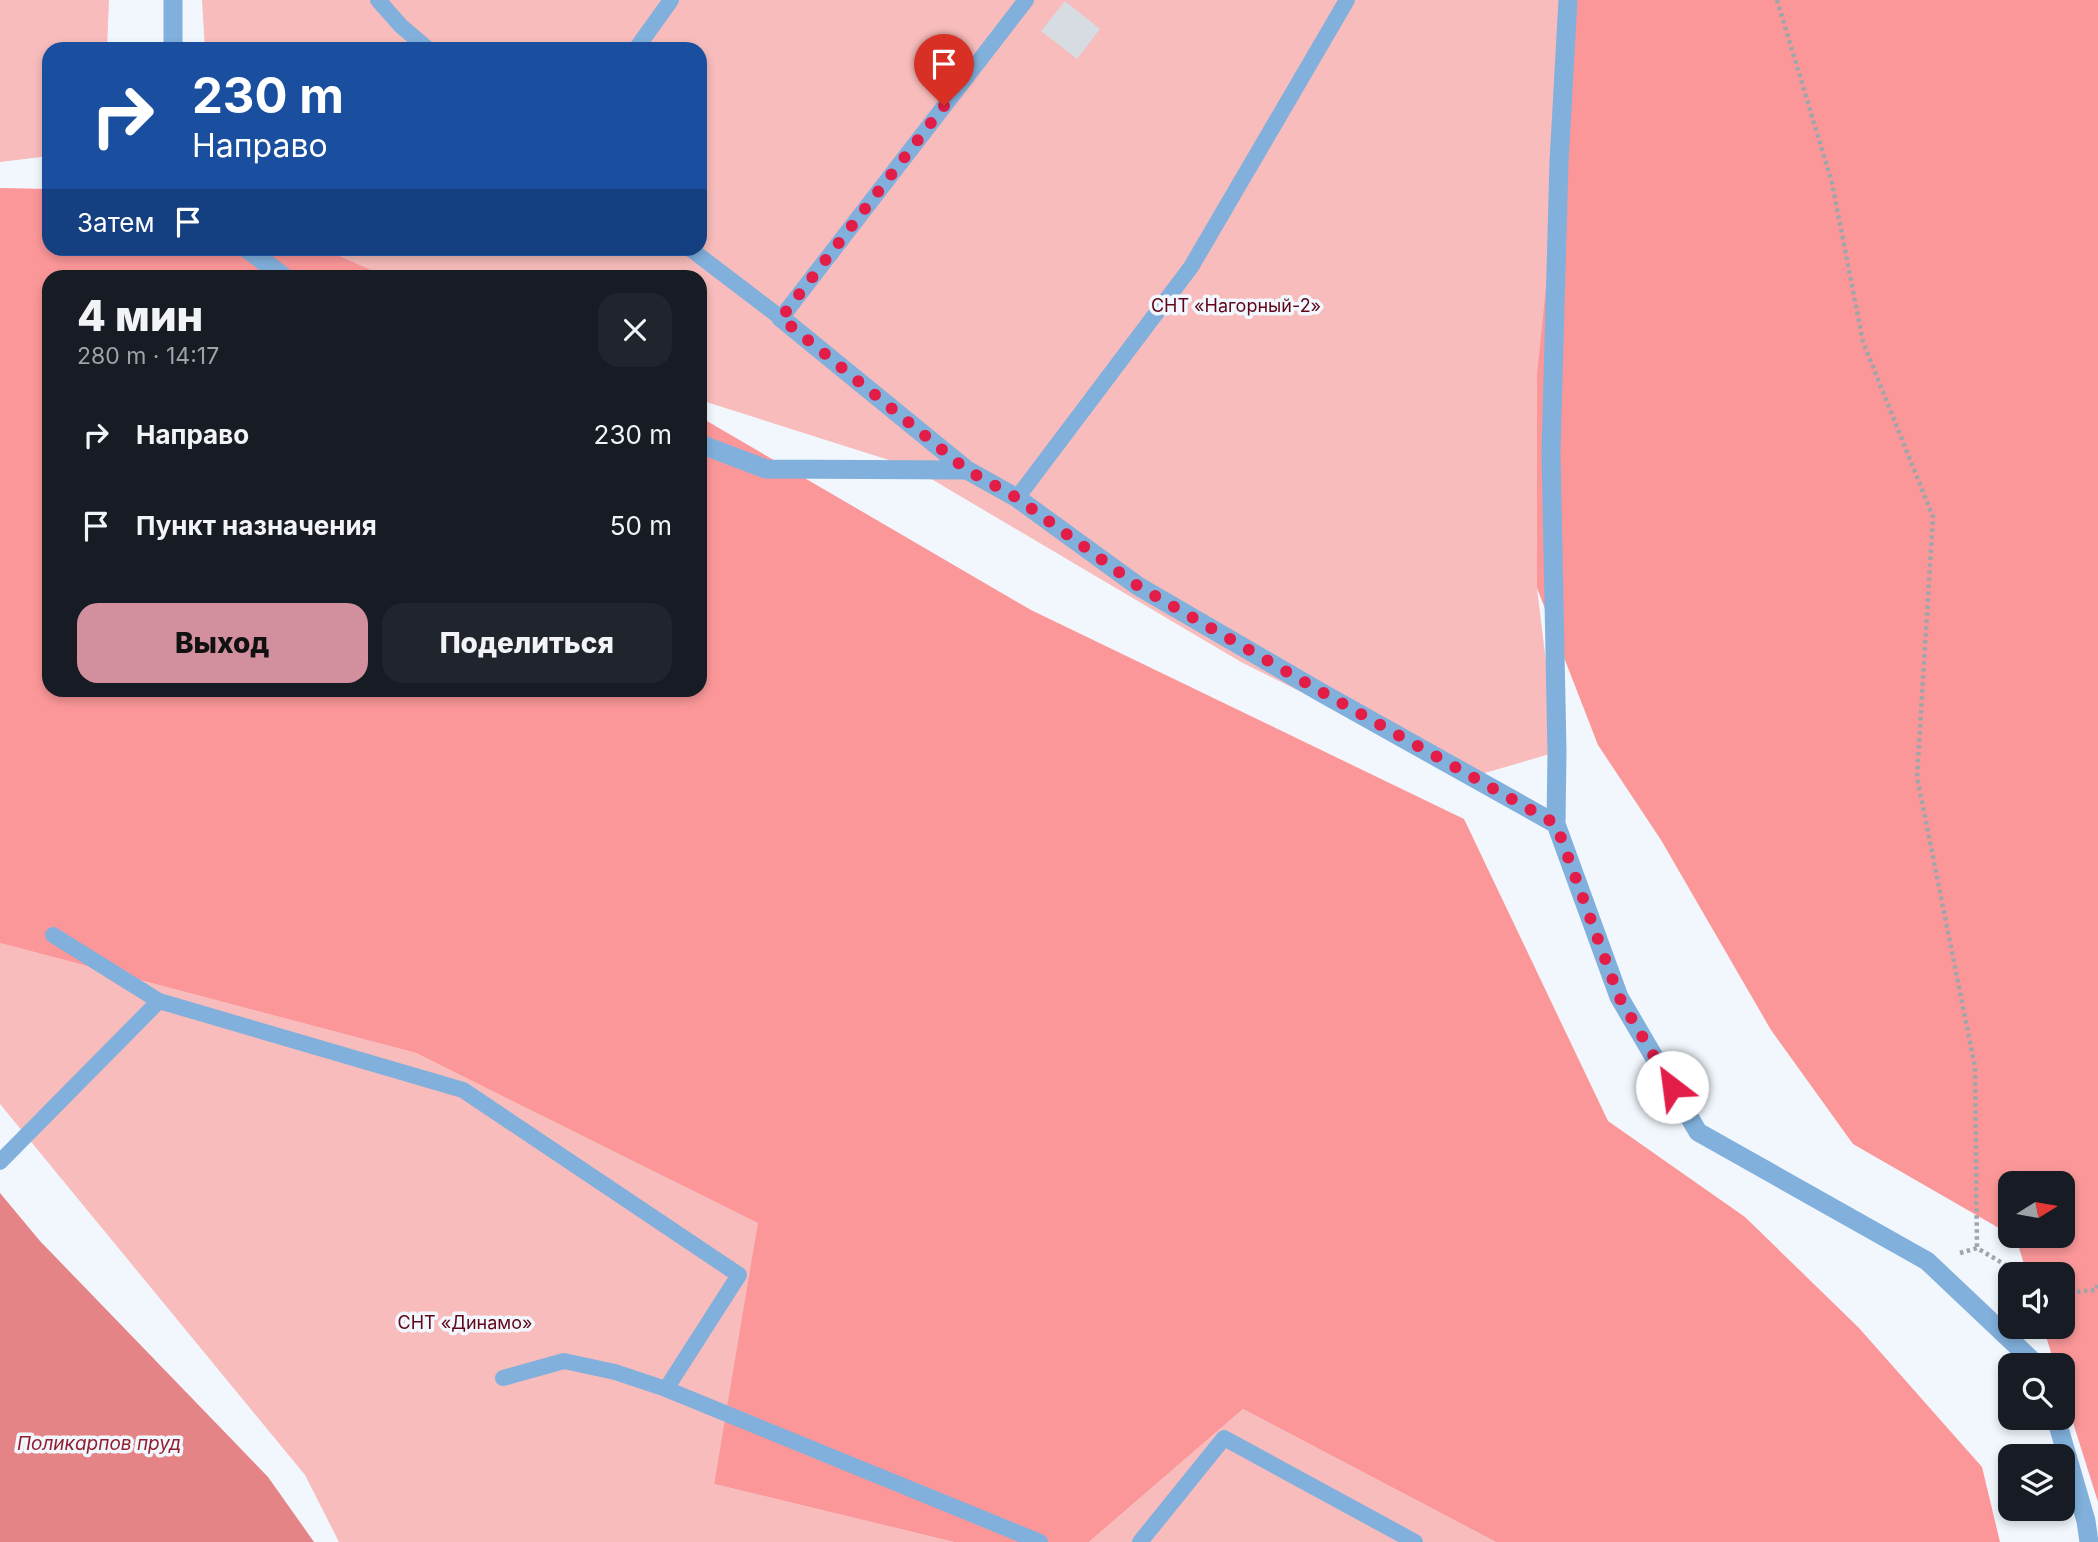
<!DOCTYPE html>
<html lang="ru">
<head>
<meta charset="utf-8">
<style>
	body { margin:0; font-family:Inter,sans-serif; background:#20242c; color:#f1f3f6; height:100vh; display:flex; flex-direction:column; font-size:26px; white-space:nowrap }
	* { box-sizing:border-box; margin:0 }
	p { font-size:23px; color:#9ea1a6 }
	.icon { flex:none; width:38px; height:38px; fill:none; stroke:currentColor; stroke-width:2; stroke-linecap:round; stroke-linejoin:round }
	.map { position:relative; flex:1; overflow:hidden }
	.panel { position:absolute; left:42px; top:270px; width:665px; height:427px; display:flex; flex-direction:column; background:#171b24; border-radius:21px; box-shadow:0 4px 10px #0003 }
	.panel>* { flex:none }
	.banner { position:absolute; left:42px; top:42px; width:665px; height:214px; border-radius:21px; box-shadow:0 4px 10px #0003; background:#1a4fa0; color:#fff; overflow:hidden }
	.needle { width:46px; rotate:79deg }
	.tools { position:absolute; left:1998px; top:1171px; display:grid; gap:14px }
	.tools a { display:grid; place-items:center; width:77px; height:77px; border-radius:14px; background:#171b24; box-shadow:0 4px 10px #0003; font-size:35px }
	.pin { position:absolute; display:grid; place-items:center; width:60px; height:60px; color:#fff; margin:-72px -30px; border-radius:50% 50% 50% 0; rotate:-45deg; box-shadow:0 0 7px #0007 }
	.pin .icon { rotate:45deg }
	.me { position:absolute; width:77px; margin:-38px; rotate:330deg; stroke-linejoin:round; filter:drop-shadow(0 0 5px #0008) }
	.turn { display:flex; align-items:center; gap:24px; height:147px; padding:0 35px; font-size:32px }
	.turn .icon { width:91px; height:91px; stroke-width:2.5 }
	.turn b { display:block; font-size:49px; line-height:60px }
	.then { display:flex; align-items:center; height:66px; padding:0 35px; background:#0003; gap:14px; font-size:26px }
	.round { display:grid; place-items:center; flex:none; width:74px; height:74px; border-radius:21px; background:#20242c }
	.head { display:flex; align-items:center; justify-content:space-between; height:119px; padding:0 35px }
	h1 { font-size:42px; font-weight:800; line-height:52px }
	.button { display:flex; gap:14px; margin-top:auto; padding:14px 35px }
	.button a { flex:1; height:80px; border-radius:21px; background:#d2909e; color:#111; font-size:28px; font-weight:800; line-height:80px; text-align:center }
	.button a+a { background:#20242c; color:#f1f3f6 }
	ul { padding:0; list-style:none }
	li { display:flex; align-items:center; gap:21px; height:91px; padding:0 35px }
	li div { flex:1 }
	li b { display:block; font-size:26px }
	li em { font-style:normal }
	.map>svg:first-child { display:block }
	.green { fill:#f7bcbb }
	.forest { fill:#fb9799 }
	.water { fill:#e58486 }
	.building { fill:#d6dce1 }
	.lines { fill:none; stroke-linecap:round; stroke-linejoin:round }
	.path { stroke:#a0a5a9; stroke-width:4.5; stroke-dasharray:3.5 3.5; stroke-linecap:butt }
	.service { stroke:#81b0dc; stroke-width:16 }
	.minor { stroke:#81b0dc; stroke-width:19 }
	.route { stroke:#e11d48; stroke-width:12; stroke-dasharray:0 21.6 }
	.labels { text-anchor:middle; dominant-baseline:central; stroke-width:7; stroke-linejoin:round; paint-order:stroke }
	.park-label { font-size:18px; fill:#600617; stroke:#f1f7fd }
	.water-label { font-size:19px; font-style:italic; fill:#911e2e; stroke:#f1f7fd }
</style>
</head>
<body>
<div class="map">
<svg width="2098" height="1542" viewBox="0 0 2098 1542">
	<rect width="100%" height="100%" fill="#f1f7fd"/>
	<path class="green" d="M 0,0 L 109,0 L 107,49 L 49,49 L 49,156 L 0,162 Z
		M 202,0 L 1568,0 L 1537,588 L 1557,752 L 1471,777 L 1241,662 L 911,467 L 700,400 L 700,276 L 380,276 L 325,249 L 700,248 L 700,49 L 205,49 Z
		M 0,943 L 416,1053 L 759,1223 L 714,1484 L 954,1542 L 339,1542 L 305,1475 L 0,1104 Z
		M 1243,1409 L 1496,1542 L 1089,1542 Z"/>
	<path class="forest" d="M 1568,0 L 2098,0 L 2098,1502 L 2063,1391 L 2063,1365 L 2055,1365 L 2043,1327 L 2063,1326 L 2063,1274 L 2027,1274 L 2016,1238 L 2011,1236 L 2063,1236 L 2063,1183 L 2011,1183 L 2011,1235 L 1853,1144 L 1771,1030 L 1661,840 L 1598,745 L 1537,588 L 1537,375 L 1559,162 Z
		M 0,188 L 49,189 L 49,248 L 324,249 L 384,276 L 49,276 L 49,690 L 700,690 L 700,417 L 1031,610 L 1464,819 L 1608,1121 L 1745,1217 L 1859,1328 L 1982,1467 L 2000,1542 L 1496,1542 L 1243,1409 L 1089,1542 L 954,1542 L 714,1484 L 758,1223 L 416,1053 L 0,943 Z"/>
	<path class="water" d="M 0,1193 L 40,1241 L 268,1477 L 314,1542 L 0,1542 Z"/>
	<path class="building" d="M 1065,1 L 1100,29 L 1077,59 L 1041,31 Z"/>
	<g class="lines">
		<path class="path" d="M 1777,0 L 1832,183 L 1863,342 L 1933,517 L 1917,777 L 1975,1067 L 1977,1248
			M 1960,1253 L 1977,1248 L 2021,1274
			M 2063,1293 L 2096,1290 L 2098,1283"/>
		<path class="service" d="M 378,0 L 401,26 L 428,49
			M 636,49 L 671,0
			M 689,248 L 781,318 L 1026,0
			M 1017,498 L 1191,267 L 1347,0
			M 53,935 L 159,1001
			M 0,1162 L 159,1001 L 463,1090 L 739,1275 L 666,1389 L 1040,1542
			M 503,1378 L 564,1361 L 615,1372 L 666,1389
			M 1140,1542 L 1224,1438 L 1415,1542"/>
		<path class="minor" d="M 173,0 L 173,49
			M 1568,0 L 1559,162 L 1551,452 L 1557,752 L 1556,824 L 1619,997 L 1698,1132 L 1927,1261 L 2037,1365
			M 246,248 L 283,276
			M 781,318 L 967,470
			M 700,444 L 766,469 L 967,470 L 1017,498 L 1138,586 L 1322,693 L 1556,824
			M 2056,1418 L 2086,1521 L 2089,1542"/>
	</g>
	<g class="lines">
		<path class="route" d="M 944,106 L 781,318 L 967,470 L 1017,498 L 1138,586 L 1322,692 L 1556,824 L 1619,997 L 1672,1087"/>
	</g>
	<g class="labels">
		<g class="park-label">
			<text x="1236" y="305">СНТ «Нагорный-2»</text>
			<text x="465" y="1322">СНТ «Динамо»</text>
		</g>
		<g class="water-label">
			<text x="99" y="1443">Поликарпов пруд</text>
		</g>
	</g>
</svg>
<div class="tools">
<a><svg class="needle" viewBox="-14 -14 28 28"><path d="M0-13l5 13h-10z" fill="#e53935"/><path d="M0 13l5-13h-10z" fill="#9ea1a6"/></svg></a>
<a><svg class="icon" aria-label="sound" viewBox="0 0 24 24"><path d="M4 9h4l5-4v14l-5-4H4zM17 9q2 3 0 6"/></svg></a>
<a><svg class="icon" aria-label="search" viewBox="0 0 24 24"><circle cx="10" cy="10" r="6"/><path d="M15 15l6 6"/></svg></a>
<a><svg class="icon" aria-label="layers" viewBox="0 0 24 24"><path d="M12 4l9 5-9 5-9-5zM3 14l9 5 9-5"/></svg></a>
</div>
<div class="pin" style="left:944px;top:106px;background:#d93025"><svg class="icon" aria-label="arrive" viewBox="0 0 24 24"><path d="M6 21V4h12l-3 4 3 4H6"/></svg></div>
<svg class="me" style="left:1672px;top:1087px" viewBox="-20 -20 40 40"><circle r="19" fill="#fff"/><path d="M0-13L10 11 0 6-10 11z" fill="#e11d48"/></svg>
<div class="banner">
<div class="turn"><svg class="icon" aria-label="right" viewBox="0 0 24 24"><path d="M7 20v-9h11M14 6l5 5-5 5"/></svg><div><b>230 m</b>Направо</div></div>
<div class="then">Затем<svg class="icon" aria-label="arrive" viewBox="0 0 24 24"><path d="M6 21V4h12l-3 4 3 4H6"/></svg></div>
</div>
<section class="panel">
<div class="head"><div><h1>4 мин</h1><p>280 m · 14:17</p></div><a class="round"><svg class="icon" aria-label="close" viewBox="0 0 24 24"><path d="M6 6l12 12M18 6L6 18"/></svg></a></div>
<ul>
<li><svg class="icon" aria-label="right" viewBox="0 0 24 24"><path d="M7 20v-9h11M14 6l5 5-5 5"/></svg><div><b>Направо</b></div><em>230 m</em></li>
<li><svg class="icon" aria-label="arrive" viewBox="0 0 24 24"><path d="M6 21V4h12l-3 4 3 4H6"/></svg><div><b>Пункт назначения</b></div><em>50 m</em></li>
</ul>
<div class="button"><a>Выход</a><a>Поделиться</a></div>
</section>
</div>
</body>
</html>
